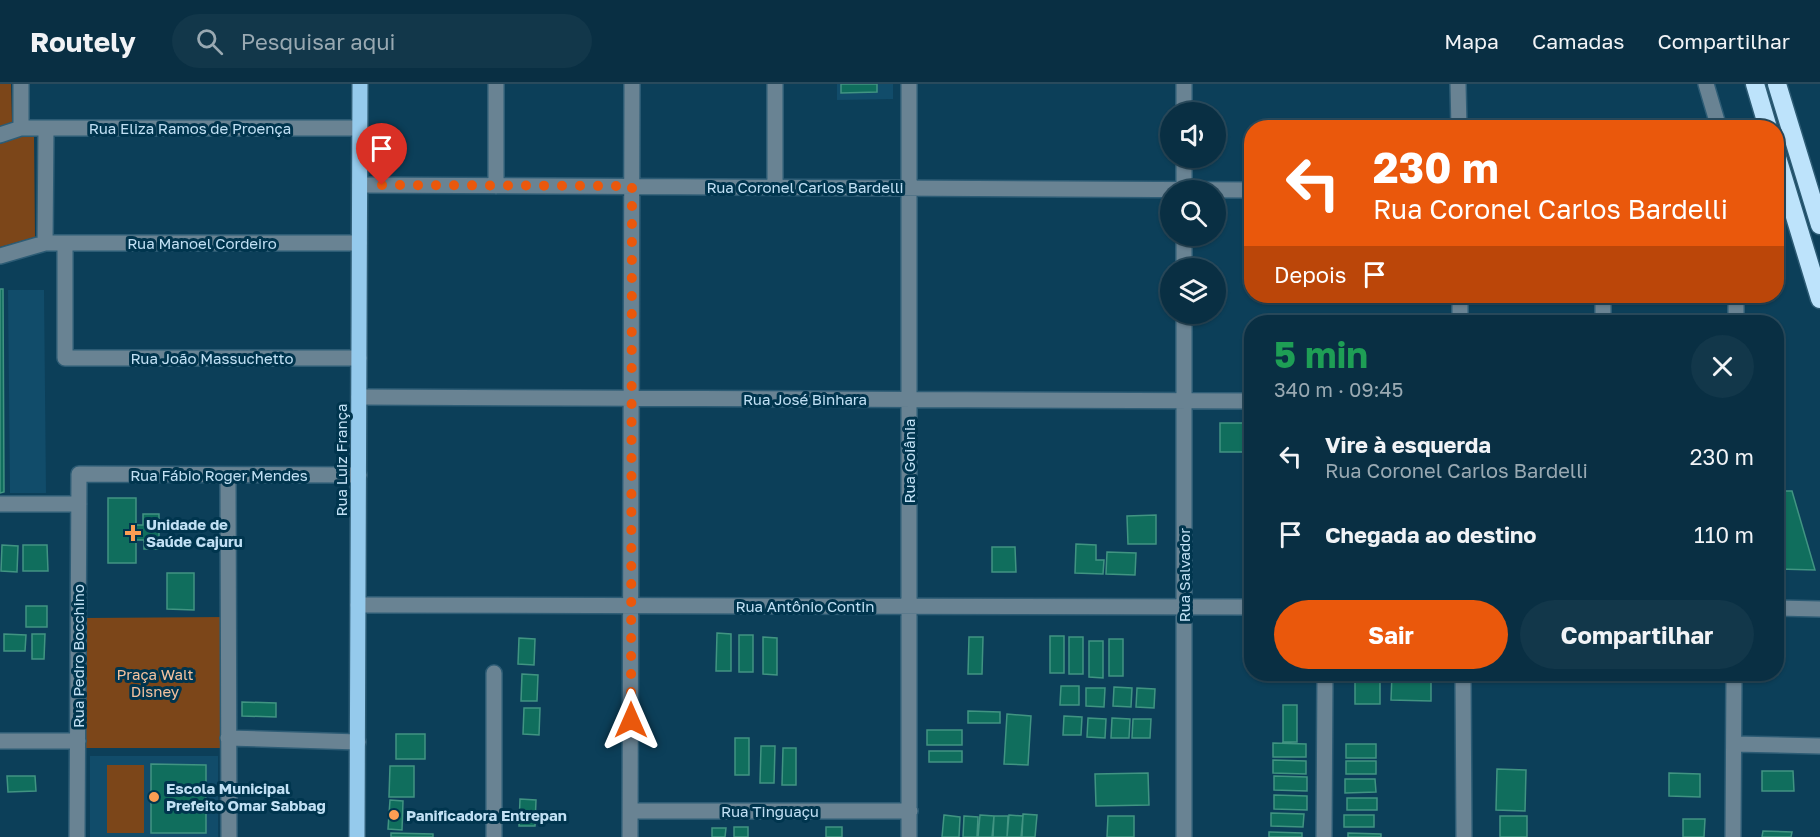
<!DOCTYPE html>
<html lang="pt">
<head>
<meta charset="utf-8">
<style>
	body { margin:0; font-family:"Golos Text",sans-serif; background:#12374a; color:#f1f3f6; height:100vh; display:flex; flex-direction:column; font-size:22px; white-space:nowrap }
	* { box-sizing:border-box; margin:0 }
	p { font-size:20px; color:#99a9b2 }
	.icon { flex:none; width:33px; height:33px; fill:none; stroke:currentColor; stroke-width:2; stroke-linecap:round; stroke-linejoin:round }
	.map { position:relative; flex:1; overflow:hidden }
	.sheet { position:absolute; left:1244px; top:231px; width:540px; height:366px; display:flex; flex-direction:column; background:#092f43; border-radius:24px; box-shadow:0 2px 4px #0004,0 0 0 2px #294a5c }
	.sheet>* { flex:none }
	.top-card { position:absolute; left:1244px; top:36px; width:540px; height:183px; border-radius:24px; box-shadow:0 2px 4px #0004,0 0 0 2px #294a5c; background:#ea580c; color:#fff; overflow:hidden }
	.tools { position:absolute; left:1160px; top:18px; display:grid; gap:12px }
	.tools a { display:grid; place-items:center; width:66px; height:66px; border-radius:50%; background:#092f43; box-shadow:0 2px 4px #0004,0 0 0 2px #294a5c; font-size:30px }
	.pin { position:absolute; display:grid; place-items:center; width:51px; height:51px; color:#fff; margin:-62px -26px; border-radius:50% 50% 50% 0; rotate:-45deg; box-shadow:0 0 6px #0007 }
	.pin .icon { rotate:45deg }
	.me { position:absolute; width:66px; margin:-33px; rotate:0deg; stroke-linejoin:round; filter:drop-shadow(0 0 4px #0008) }
	.turn { display:flex; align-items:center; gap:21px; height:126px; padding:0 30px; font-size:27px }
	.turn .icon { width:78px; height:78px; stroke-width:2.5 }
	.turn b { display:block; font-size:42px; line-height:51px }
	.then { display:flex; align-items:center; height:57px; padding:0 30px; background:#0003; gap:12px; font-size:22px }
	.round { display:grid; place-items:center; flex:none; width:63px; height:63px; border-radius:32px; background:#12374a }
	.summary { display:flex; align-items:center; justify-content:space-between; height:102px; padding:0 30px }
	h1 { font-size:36px; font-weight:700; line-height:45px; color:#1e9e55 }
	.cta { display:flex; gap:12px; margin-top:auto; padding:12px 30px }
	.cta a { flex:1; height:69px; border-radius:36px; background:#ea580c; color:#fff; font-size:24px; font-weight:700; line-height:69px; text-align:center }
	.cta a+a { background:#12374a; color:#f1f3f6 }
	ul { padding:0; list-style:none }
	li { display:flex; align-items:center; gap:18px; height:78px; padding:0 30px }
	li div { flex:1 }
	li b { display:block; font-size:22px }
	li em { font-style:normal }
	header { display:flex; align-items:center; gap:36px; box-sizing:border-box; height:84px; padding:0 30px; background:#092f43; border-bottom:2px solid #294a5c }
	header strong { font-size:28px }
	nav { display:flex; gap:33px; margin-inline-start:auto; font-size:21px }
	.search { width:420px; height:54px; background:#12374a; display:flex; align-items:center; gap:15px; box-sizing:border-box; padding:0 21px; border-radius:33px; color:#99a9b2; font-size:22px }
	.map>svg:first-child { display:block }
	.built { fill:#114c6a }
	.green { fill:#7c4619 }
	.building { fill:#106e5d; stroke:#419482; stroke-width:1.5 }
	.lines { fill:none; stroke-linecap:round; stroke-linejoin:round }
	.minor-casing { stroke:#2d5c75; stroke-width:18 }
	.major-casing { stroke:#2d5c75; stroke-width:18 }
	.highway-casing { stroke:#2d5c75; stroke-width:21 }
	.minor { stroke:#698393; stroke-width:15 }
	.major { stroke:#95caec; stroke-width:15 }
	.highway { stroke:#bde3fb; stroke-width:18 }
	.route { stroke:#ea580c; stroke-width:10; stroke-dasharray:0 18 }
	.poi-dot { fill:#fc9d53; stroke:#00354e; stroke-width:2 }
	.labels { text-anchor:middle; dominant-baseline:central; stroke-width:6; stroke-linejoin:round; paint-order:stroke }
	.street-label { font-size:15px; fill:#c1e0f4; stroke:#00354e }
	.poi-label { font-size:15px; font-weight:bold; fill:#c1e0f4; stroke:#00354e; text-anchor:start }
	.park-label { font-size:15px; fill:#f3c29f; stroke:#00354e }
</style>
</head>
<body>
<header>
<strong>Routely</strong>
<div class="search"><svg class="icon" aria-label="search" viewBox="0 0 24 24"><circle cx="10" cy="10" r="6"/><path d="M15 15l6 6"/></svg>Pesquisar aqui</div>
<nav><a>Mapa</a><a>Camadas</a><a>Compartilhar</a></nav>
</header>
<div class="map">
<svg width="1820" height="753" viewBox="0 0 1820 753">
	<rect width="100%" height="100%" fill="#0c3f59"/>
	<path class="built" d="M 837,0 L 893,0 L 893,15 L 837,16 Z
		M 8,206 L 44,206 L 46,409 L 10,409 Z
		M 90,672 L 218,672 L 218,753 L 90,753 Z"/>
	<path class="green" d="M 0,0 L 11,0 L 12,38 L 0,43 Z
		M 22,52 L 34,52 L 35,153 L 0,163 L 0,60 Z
		M 225,533 L 226,664 L 85,664 L 85,534 Z
		M 107,681 L 144,681 L 144,749 L 107,749 Z"/>
	<path class="building" d="M 841,0 L 877,0 L 877,8 L 841,9 Z
		M 0,205 L 3,205 L 4,408 L 0,409 Z
		M 1220,339 L 1251,339 L 1251,368 L 1220,368 Z
		M 1776,407 L 1792,407 L 1815,486 L 1776,485 Z
		M 108,414 L 136,414 L 136,441 L 143,441 L 143,430 L 159,430 L 159,465 L 144,465 L 144,456 L 136,456 L 136,479 L 108,479 Z
		M 1156,431 L 1156,460 L 1128,460 L 1127,432 Z
		M 1076,460 L 1096,461 L 1096,476 L 1104,476 L 1103,490 L 1075,489 Z
		M 2,461 L 18,462 L 17,488 L 1,487 Z
		M 23,461 L 47,461 L 48,487 L 23,487 Z
		M 992,463 L 1015,463 L 1016,488 L 992,488 Z
		M 1107,468 L 1136,469 L 1135,491 L 1106,490 Z
		M 167,489 L 194,489 L 194,526 L 167,525 Z
		M 26,522 L 47,522 L 47,543 L 26,543 Z
		M 717,549 L 731,550 L 731,587 L 716,587 Z
		M 4,550 L 26,551 L 25,567 L 4,567 Z
		M 32,550 L 45,550 L 44,575 L 32,575 Z
		M 739,551 L 753,551 L 753,588 L 739,588 Z
		M 1050,552 L 1064,552 L 1064,589 L 1050,589 Z
		M 763,553 L 777,554 L 777,591 L 763,590 Z
		M 969,553 L 983,553 L 982,590 L 968,590 Z
		M 1069,553 L 1083,553 L 1083,590 L 1069,590 Z
		M 519,554 L 535,555 L 534,581 L 518,580 Z
		M 1109,555 L 1123,555 L 1123,592 L 1109,592 Z
		M 1089,557 L 1103,557 L 1103,594 L 1089,593 Z
		M 522,590 L 538,591 L 537,617 L 521,617 Z
		M 1355,590 L 1380,590 L 1380,620 L 1355,620 Z
		M 1392,590 L 1431,591 L 1431,617 L 1391,616 Z
		M 1061,602 L 1079,602 L 1079,621 L 1060,621 Z
		M 1114,603 L 1132,604 L 1131,623 L 1113,622 Z
		M 1086,604 L 1105,604 L 1104,623 L 1086,622 Z
		M 1137,604 L 1155,605 L 1154,624 L 1136,623 Z
		M 242,618 L 276,619 L 276,633 L 242,632 Z
		M 1283,621 L 1297,621 L 1297,658 L 1283,658 Z
		M 524,624 L 540,624 L 539,651 L 523,650 Z
		M 968,627 L 1000,628 L 1000,639 L 968,639 Z
		M 1007,630 L 1031,632 L 1028,681 L 1004,680 Z
		M 1064,632 L 1082,633 L 1081,651 L 1063,651 Z
		M 1088,634 L 1106,635 L 1105,654 L 1087,653 Z
		M 1112,634 L 1130,635 L 1129,654 L 1111,654 Z
		M 1133,635 L 1151,635 L 1150,654 L 1132,654 Z
		M 927,646 L 962,646 L 962,661 L 927,661 Z
		M 396,650 L 425,650 L 425,675 L 396,675 Z
		M 735,654 L 749,654 L 749,691 L 735,691 Z
		M 1273,659 L 1306,660 L 1306,673 L 1273,673 Z
		M 1346,660 L 1376,660 L 1376,674 L 1346,674 Z
		M 761,662 L 775,662 L 774,699 L 760,699 Z
		M 783,664 L 796,664 L 796,701 L 782,701 Z
		M 929,667 L 962,667 L 962,678 L 929,678 Z
		M 1273,676 L 1306,677 L 1306,690 L 1273,689 Z
		M 1346,677 L 1376,677 L 1376,690 L 1346,690 Z
		M 151,680 L 206,681 L 206,749 L 151,749 Z
		M 390,682 L 414,682 L 414,713 L 389,713 Z
		M 1497,685 L 1526,686 L 1525,727 L 1496,726 Z
		M 1762,687 L 1793,687 L 1794,707 L 1762,707 Z
		M 1148,689 L 1149,721 L 1096,722 L 1095,690 Z
		M 1669,689 L 1700,690 L 1700,713 L 1669,712 Z
		M 7,692 L 35,692 L 36,707 L 8,708 Z
		M 1274,692 L 1307,693 L 1307,707 L 1274,706 Z
		M 1345,695 L 1375,695 L 1376,708 L 1345,709 Z
		M 1274,711 L 1307,712 L 1307,726 L 1274,725 Z
		M 1347,714 L 1377,714 L 1377,726 L 1347,726 Z
		M 520,715 L 536,716 L 535,742 L 519,742 Z
		M 390,716 L 403,717 L 402,746 L 388,745 Z
		M 1271,729 L 1304,730 L 1303,743 L 1271,742 Z
		M 1023,730 L 1037,731 L 1035,753 L 1022,753 Z
		M 944,731 L 960,733 L 959,753 L 942,753 Z
		M 980,731 L 994,732 L 992,753 L 978,753 Z
		M 1009,731 L 1023,732 L 1021,753 L 1007,753 Z
		M 1344,731 L 1374,731 L 1374,743 L 1344,743 Z
		M 964,732 L 978,733 L 977,753 L 963,753 Z
		M 994,732 L 1008,732 L 1007,753 L 993,753 Z
		M 1108,732 L 1134,732 L 1134,753 L 1107,753 Z
		M 1500,732 L 1527,732 L 1527,753 L 1500,753 Z
		M 1683,735 L 1705,735 L 1704,753 L 1683,753 Z
		M 734,743 L 748,743 L 748,753 L 734,753 Z
		M 826,743 L 842,743 L 842,753 L 826,753 Z
		M 712,744 L 726,744 L 725,753 L 712,753 Z
		M 1763,747 L 1792,748 L 1791,753 L 1762,753 Z
		M 1269,748 L 1302,749 L 1302,753 L 1269,753 Z
		M 391,749 L 433,750 L 433,753 L 391,753 Z
		M 1348,749 L 1381,750 L 1381,753 L 1348,753 Z"/>
	<g class="lines">
		<defs>
			<path id="minor" d="M 21,0 L 21,44
				M 496,0 L 496,102
				M 775,0 L 775,103
				M 909,0 L 909,753
				M 1458,0 L 1459,44
				M 1706,0 L 1719,44
				M 1184,28 L 1184,0
				M 0,51 L 21,44 L 360,44
				M 360,101 L 1251,106
				M 1184,106 L 1184,74
				M 45,159 L 46,44
				M 65,159 L 65,274 L 359,274
				M 0,172 L 45,159 L 359,159
				M 1184,184 L 1184,152
				M 1460,212 L 1460,238
				M 1603,212 L 1603,238
				M 1736,238 L 1736,212
				M 359,313 L 1251,317
				M 228,391 L 229,753
				M 0,420 L 79,420
				M 358,521 L 1251,523
				M 1776,524 L 1820,525
				M 1463,590 L 1464,753
				M 228,654 L 358,658
				M 0,657 L 78,657
				M 1734,660 L 1820,662
				M 630,727 L 910,727
				M 77,753 L 79,390 L 359,391
				M 494,753 L 494,589
				M 630,753 L 632,0
				M 1184,753 L 1184,230
				M 1324,753 L 1325,590
				M 1733,753 L 1734,590"/>
			<path id="major" d="M 357,753 L 360,0"/>
			<path id="highway" d="M 1755,0 L 1768,44
				M 1777,0 L 1820,141
				M 1776,70 L 1820,215"/>
		</defs>
		<use href="#minor" class="minor-casing"/>
		<use href="#major" class="major-casing"/>
		<use href="#highway" class="highway-casing"/>
		<use href="#minor" class="minor"/>
		<use href="#major" class="major"/>
		<use href="#highway" class="highway"/>
	</g>
	<g class="lines">
		<path class="route" d="M 382,101 L 632,102 L 631,636"/>
	</g>
	<g class="poi-dot">
		<path d="M130 440h6v6h6v6h-6v6h-6v-6h-6v-6h6z"/>
		<circle cx="154" cy="713" r="6"/>
		<circle cx="394" cy="731" r="6"/>
	</g>
	<g class="labels">
		<g class="street-label">
			<text x="190" y="44">Rua Eliza Ramos de Proença</text>
			<text x="805" y="103">Rua Coronel Carlos Bardelli</text>
			<text x="202" y="159">Rua Manoel Cordeiro</text>
			<text x="212" y="274">Rua João Massuchetto</text>
			<text x="805" y="315">Rua José Binhara</text>
			<text transform="translate(341 376) rotate(-90)">Rua Luiz França</text>
			<text transform="translate(909 377) rotate(-90)">Rua Goiânia</text>
			<text x="219" y="391">Rua Fábio Roger Mendes</text>
			<text transform="translate(1184 491) rotate(-90)">Rua Salvador</text>
			<text x="805" y="522">Rua Antônio Contin</text>
			<text transform="translate(78 572) rotate(-90)">Rua Pedro Bocchino</text>
			<text x="770" y="727">Rua Tinguaçu</text>
		</g>
		<g class="poi-label">
			<text x="146" y="440">Unidade de<tspan x="146" dy="17">Saúde Cajuru</tspan></text>
			<text x="166" y="704">Escola Municipal<tspan x="166" dy="17">Prefeito Omar Sabbag</tspan></text>
			<text x="406" y="731">Panificadora Entrepan</text>
		</g>
		<g class="park-label">
			<text x="155" y="590">Praça Walt<tspan x="155" dy="17">Disney</tspan></text>
		</g>
	</g>
</svg>
<div class="tools">
<a><svg class="icon" aria-label="sound" viewBox="0 0 24 24"><path d="M4 9h4l5-4v14l-5-4H4zM17 9q2 3 0 6"/></svg></a>
<a><svg class="icon" aria-label="search" viewBox="0 0 24 24"><circle cx="10" cy="10" r="6"/><path d="M15 15l6 6"/></svg></a>
<a><svg class="icon" aria-label="layers" viewBox="0 0 24 24"><path d="M12 4l9 5-9 5-9-5zM3 14l9 5 9-5"/></svg></a>
</div>
<div class="pin" style="left:382px;top:101px;background:#d93025"><svg class="icon" aria-label="arrive" viewBox="0 0 24 24"><path d="M6 21V4h12l-3 4 3 4H6"/></svg></div>
<svg class="me" style="left:631px;top:636px" viewBox="-20 -20 40 40"><path d="M0-17L14 15 0 8-14 15z" fill="#ea580c" stroke="#fff" stroke-width="4"/></svg>
<div class="top-card">
<div class="turn"><svg class="icon" aria-label="left" viewBox="0 0 24 24"><path d="M17 20v-9H6M10 6l-5 5 5 5"/></svg><div><b>230 m</b>Rua Coronel Carlos Bardelli</div></div>
<div class="then">Depois<svg class="icon" aria-label="arrive" viewBox="0 0 24 24"><path d="M6 21V4h12l-3 4 3 4H6"/></svg></div>
</div>
<section class="sheet">
<div class="summary"><div><h1>5 min</h1><p>340 m · 09:45</p></div><a class="round"><svg class="icon" aria-label="close" viewBox="0 0 24 24"><path d="M6 6l12 12M18 6L6 18"/></svg></a></div>
<ul>
<li><svg class="icon" aria-label="left" viewBox="0 0 24 24"><path d="M17 20v-9H6M10 6l-5 5 5 5"/></svg><div><b>Vire à esquerda</b><p>Rua Coronel Carlos Bardelli</p></div><em>230 m</em></li>
<li><svg class="icon" aria-label="arrive" viewBox="0 0 24 24"><path d="M6 21V4h12l-3 4 3 4H6"/></svg><div><b>Chegada ao destino</b></div><em>110 m</em></li>
</ul>
<div class="cta"><a>Sair</a><a>Compartilhar</a></div>
</section>
</div>
</body>
</html>
